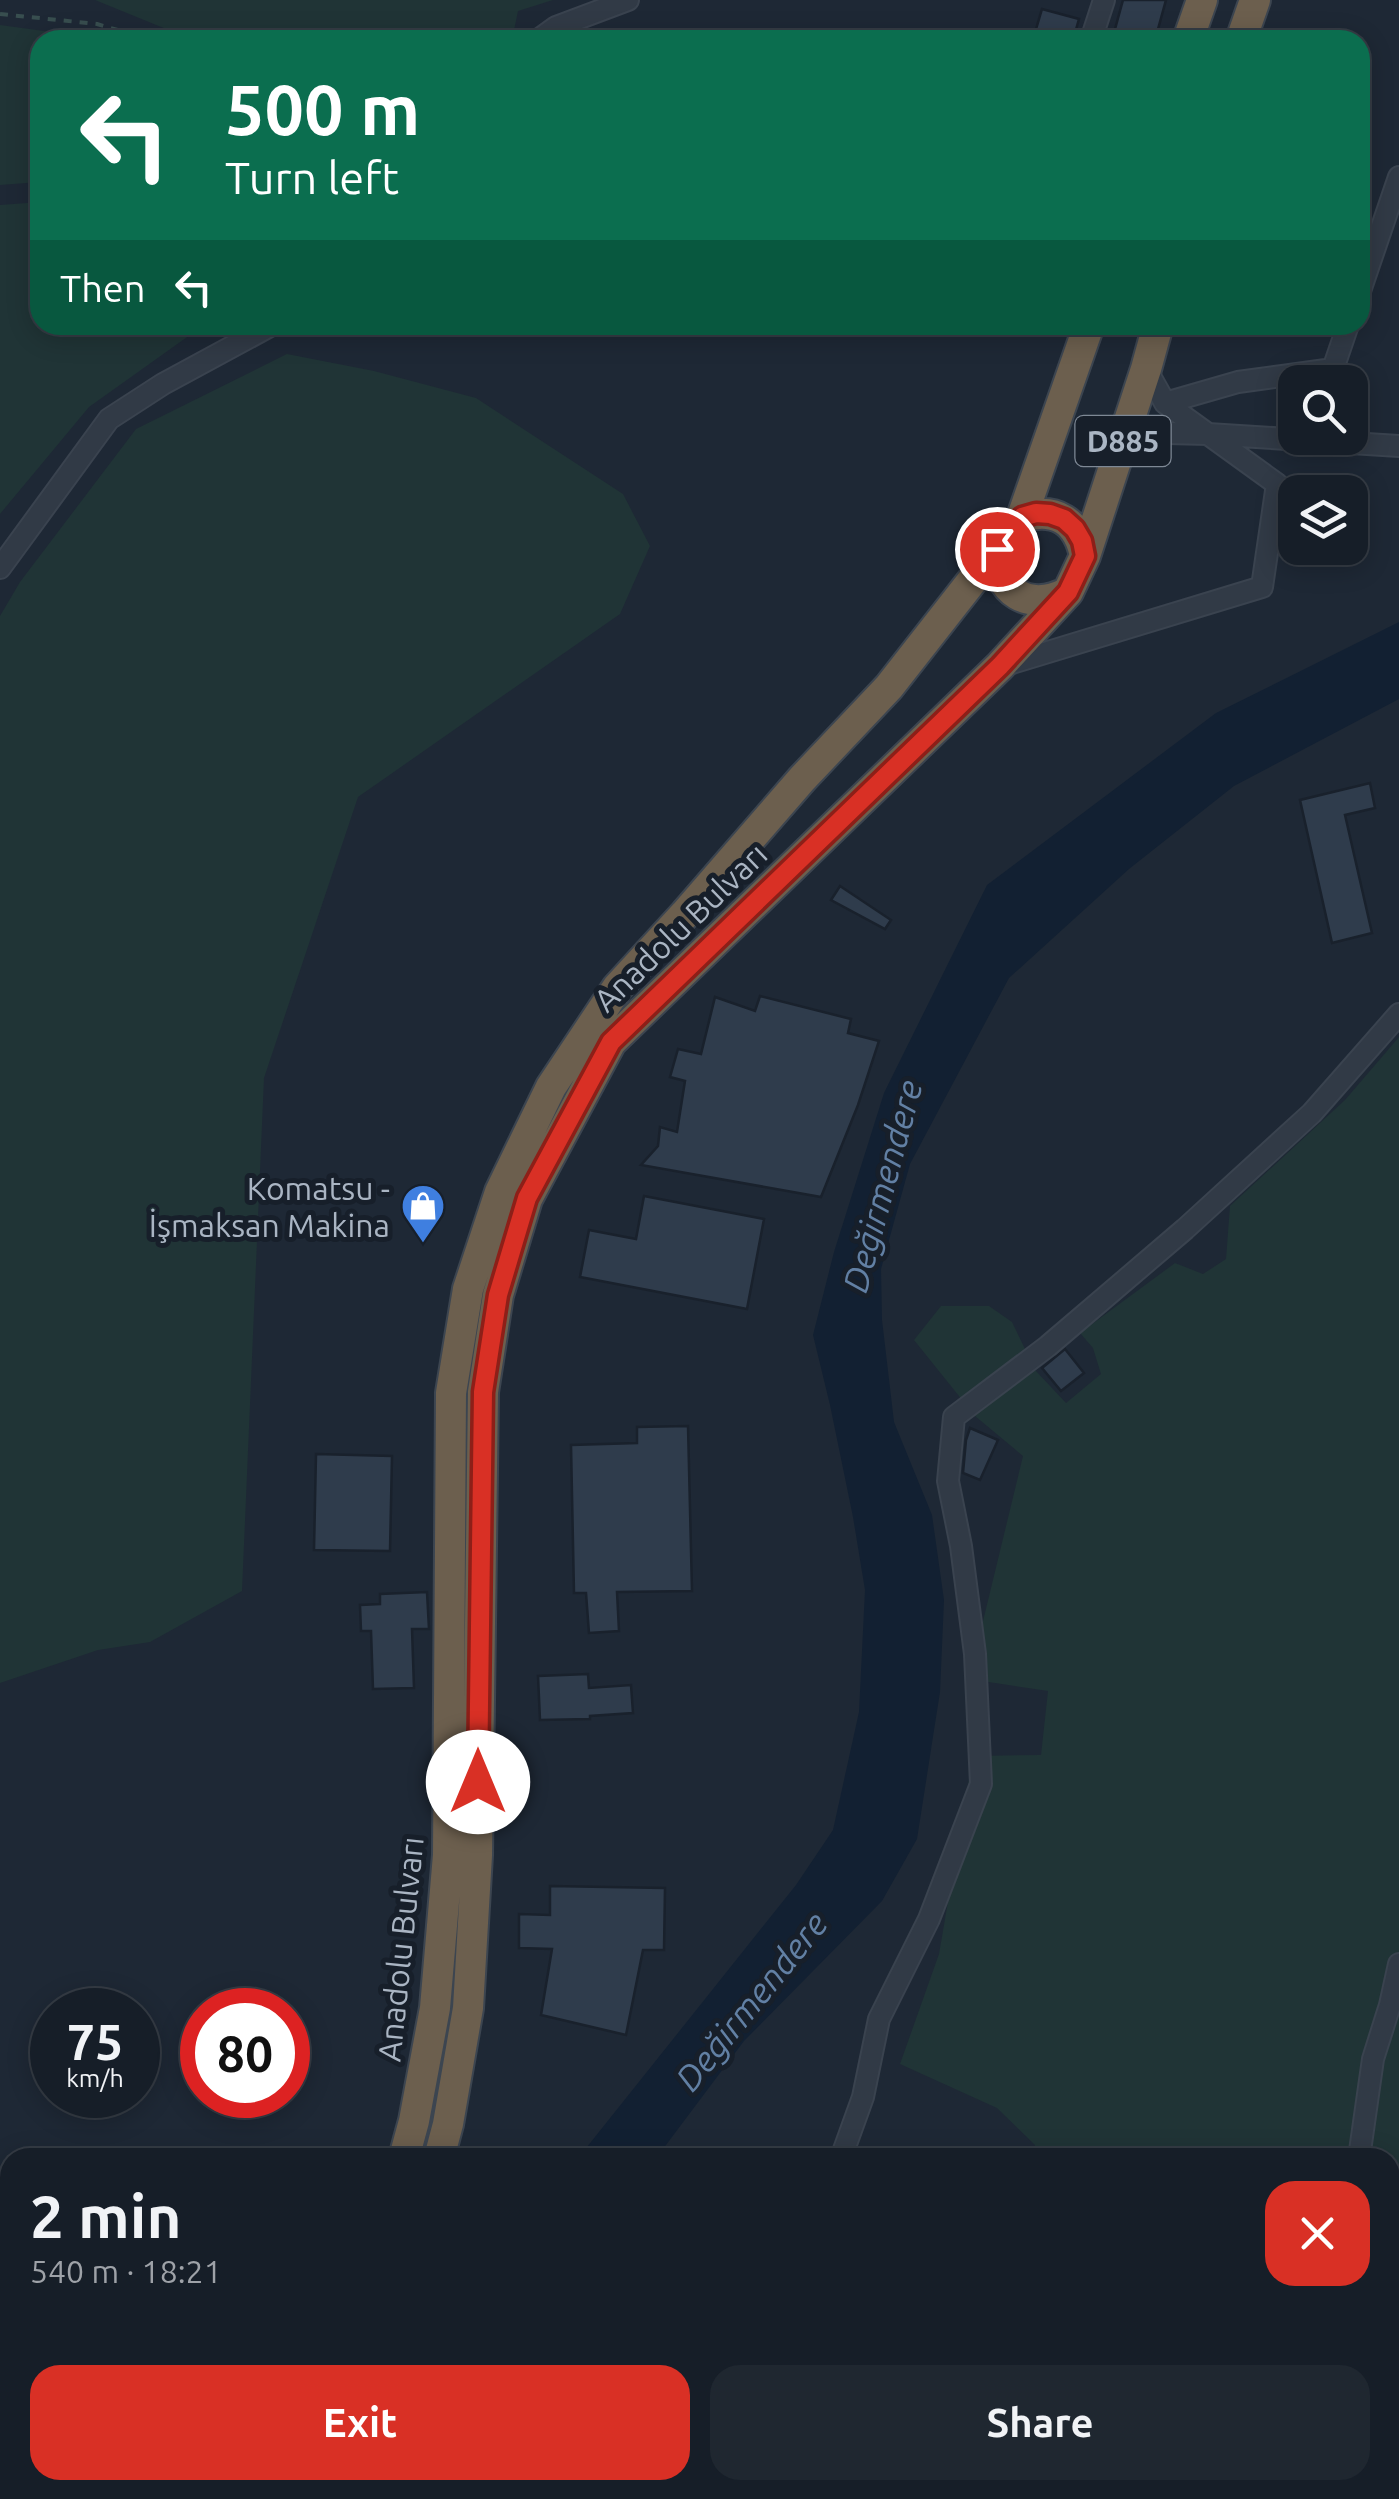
<!DOCTYPE html>
<html lang="en">
<head>
<meta charset="utf-8">
<style>
	body { margin:0; font-family:Ubuntu,sans-serif; background:#1f2730; color:#f1f3f6; height:100vh; display:flex; flex-direction:column; font-size:38px; white-space:nowrap }
	* { box-sizing:border-box; margin:0 }
	p { font-size:32px; color:#9ea2a8 }
	.icon { flex:none; width:55px; height:55px; fill:none; stroke:currentColor; stroke-width:2; stroke-linecap:round; stroke-linejoin:round }
	.map { position:relative; flex:1; overflow:hidden }
	.details { position:absolute; left:0px; top:2148px; width:1400px; height:352px; display:flex; flex-direction:column; background:#161e28; border-radius:30px 30px 0 0; box-shadow:0 5px 25px #0003,0 0 0 2px #353c45 }
	.details>* { flex:none }
	.hud { position:absolute; left:30px; top:30px; width:1340px; height:305px; border-radius:30px; box-shadow:0 5px 25px #0003,0 0 0 2px #353c45; background:#0b6e4f; color:#fff; overflow:hidden }
	.fabs { position:absolute; left:1278px; top:365px; display:grid; gap:20px }
	.fabs a { display:grid; place-items:center; width:90px; height:90px; border-radius:20px; background:#161e28; box-shadow:0 5px 25px #0003,0 0 0 2px #353c45; font-size:50px }
	.speed { position:absolute; left:30px; top:1988px; display:flex; gap:20px; font-size:50px; font-weight:700; text-align:center }
	.speed>* { display:grid; place-content:center; width:130px; height:130px; border-radius:50%; background:#161e28; box-shadow:0 5px 25px #0003,0 0 0 2px #353c45; line-height:1 }
	.speed small { font-size:25px; font-weight:400 }
	.speed .limit { border:15px solid #d22; background:#fff; color:#111 }
	.pin { position:absolute; display:grid; place-items:center; width:85px; height:85px; color:#fff; margin:-42px; border:5px solid #fff; border-radius:50%; box-shadow:0 2px 10px #0007 }
	.me { position:absolute; width:110px; margin:-55px; rotate:0deg; stroke-linejoin:round; filter:drop-shadow(0 0 8px #0008) }
	.turn { display:flex; align-items:center; gap:35px; height:210px; padding:0 30px; font-size:45px }
	.turn .icon { width:130px; height:130px; stroke-width:2.5 }
	.turn b { display:block; font-size:70px; line-height:85px }
	.then { display:flex; align-items:center; height:95px; padding:0 30px; background:#0003; gap:20px; font-size:38px }
	.round { display:grid; place-items:center; flex:none; width:105px; height:105px; border-radius:30px; background:#1f2730 }
	.headline { display:flex; align-items:center; justify-content:space-between; height:170px; padding:0 30px }
	h1 { font-size:60px; font-weight:600; line-height:75px }
	.cta { display:flex; gap:20px; margin-top:auto; padding:20px 30px }
	.cta a { flex:1; height:115px; border-radius:30px; background:#d93025; color:#fff; font-size:40px; font-weight:600; line-height:115px; text-align:center }
	.cta a+a { background:#1f2730; color:#f1f3f6 }
	.map>svg:first-child { display:block }
	.green { fill:#203436 }
	.water { fill:#122032 }
	.building { fill:#2f3c4c; stroke:#19212c; stroke-width:2.5 }
	.lines { fill:none; stroke-linecap:round; stroke-linejoin:round }
	.minor-casing { stroke:#3a434f; stroke-width:24 }
	.highway-casing { stroke:#3c4550; stroke-width:34 }
	.path { stroke:#384e4f; stroke-width:4; stroke-dasharray:8 8; stroke-linecap:butt }
	.minor { stroke:#313a46; stroke-width:20 }
	.highway { stroke:#6c5f4e; stroke-width:30 }
	.route-casing { stroke:#8d1f18; stroke-width:25 }
	.route { stroke:#d93025; stroke-width:18 }
	.labels { text-anchor:middle; dominant-baseline:central; stroke-width:10; stroke-linejoin:round; paint-order:stroke }
	.shield { fill:#171f2a; stroke:#7e8895; stroke-width:2.5 }
	.shield-label { font-size:30px; font-weight:bold; fill:#aab5c3 }
	.street-label { font-size:32px; fill:#aab5c3; stroke:#171f2a }
	.poi-label { font-size:32px; fill:#aab5c3; stroke:#171f2a; text-anchor:end }
	.water-label { font-size:35px; font-style:italic; fill:#6280a4; stroke:#171f2a }
</style>
</head>
<body>
<div class="map">
<svg width="1399" height="2499" viewBox="0 0 1399 2499">
	<rect width="100%" height="100%" fill="#1e2835"/>
	<path class="green" d="M 95,0 L 553,0 L 518,11 L 512,40 L 193,40 Z
		M 0,25 L 110,40 L 40,40 L 40,182 L 0,185 Z
		M 40,202 L 40,325 L 204,325 L 89,407 L 0,514 L 0,205 Z
		M 287,354 L 374,371 L 476,398 L 623,494 L 650,546 L 620,614 L 358,797 L 264,1078 L 242,1591 L 150,1642 L 98,1650 L 0,1683 L 0,616 L 20,582 L 136,429 Z
		M 1399,1037 L 1399,2499 L 914,2499 L 922,2490 L 1390,2490 L 1390,2158 L 1032,2157 L 1035,2145 L 997,2108 L 900,2064 L 939,1954 L 973,1756 L 1041,1755 L 1048,1691 L 969,1679 L 1023,1456 L 975,1416 L 914,1340 L 941,1306 L 989,1306 L 1012,1322 L 1035,1370 L 1066,1403 L 1101,1374 L 1093,1348 L 1080,1333 L 1175,1263 L 1203,1274 L 1226,1259 L 1230,1206 L 1345,1100 Z"/>
	<path class="water" d="M 1399,622 L 1399,699 L 1234,786 L 1129,869 L 1009,978 L 910,1164 L 881,1269 L 882,1320 L 894,1422 L 932,1515 L 944,1600 L 940,1692 L 917,1839 L 882,1901 L 744,2041 L 657,2157 L 579,2157 L 796,1885 L 833,1830 L 859,1712 L 865,1590 L 853,1517 L 830,1405 L 813,1335 L 834,1252 L 884,1093 L 987,885 L 1216,713 Z
		M 411,2490 L 475,2490 L 474,2499 L 406,2499 Z"/>
	<path class="building" d="M 1123,0 L 1166,0 L 1155,40 L 1112,40 Z
		M 1042,9 L 1079,19 L 1073,40 L 1045,40 L 1034,36 Z
		M 1370,783 L 1375,808 L 1345,815 L 1372,933 L 1332,943 L 1300,800 Z
		M 840,886 L 891,920 L 885,929 L 831,900 Z
		M 760,996 L 851,1019 L 848,1033 L 879,1041 L 858,1105 L 821,1197 L 641,1165 L 658,1146 L 660,1127 L 677,1132 L 685,1081 L 670,1077 L 678,1049 L 701,1054 L 715,997 L 755,1011 Z
		M 644,1196 L 764,1219 L 747,1309 L 580,1277 L 589,1230 L 636,1239 Z
		M 1065,1349 L 1084,1373 L 1061,1391 L 1042,1368 Z
		M 688,1426 L 692,1591 L 617,1592 L 619,1631 L 589,1633 L 586,1593 L 574,1593 L 571,1445 L 637,1443 L 637,1427 Z
		M 970,1428 L 998,1440 L 980,1480 L 963,1473 L 966,1440 Z
		M 316,1454 L 392,1456 L 390,1551 L 314,1550 Z
		M 427,1592 L 429,1629 L 412,1629 L 414,1688 L 373,1689 L 371,1631 L 361,1631 L 360,1605 L 380,1604 L 380,1594 Z
		M 588,1674 L 589,1688 L 631,1685 L 633,1713 L 590,1716 L 590,1719 L 540,1720 L 538,1676 Z
		M 550,1886 L 665,1888 L 664,1950 L 643,1950 L 626,2035 L 541,2015 L 552,1949 L 519,1948 L 519,1914 L 550,1915 Z"/>
	<g class="lines">
		<defs>
			<path id="minor" d="M 538,40 L 556,27 L 628,0
				M 1091,40 L 1104,0
				M 1360,291 L 1399,177
				M 1165,403 L 1238,382 L 1333,369 L 1348,325
				M 1126,432 L 1208,434 L 1399,446
				M 0,568 L 109,419 L 163,384 L 272,325
				M 1002,666 L 1262,587 L 1277,484 L 1165,403 L 1146,369
				M 841,2158 L 863,2097 L 879,2019 L 929,1919 L 981,1784 L 975,1654 L 961,1546 L 948,1481 L 954,1417 L 1048,1346 L 1185,1229 L 1312,1113 L 1399,1014
				M 1359,2158 L 1373,2059 L 1390,2005 L 1399,1964
				M 514,2499 L 517,2490
				M 1221,2499 L 1229,2490"/>
			<path id="highway" d="M 1188,40 L 1202,0
				M 1241,40 L 1255,0
				M 1022,517 C 1056,507 1078,521 1085,556
				M 997,549 C 996,593 1029,612 1068,592
				M 404,2158 L 414,2121 L 435,2008 L 448,1855 L 451,1393 L 468,1289 L 500,1192 L 551,1087 L 617,988 L 685,914 L 802,779 L 889,687 L 1022,517 L 1089,325
				M 439,2158 L 448,2124 L 468,2008 L 477,1855 L 483,1392 L 498,1295 L 527,1199 L 611,1042 L 1000,666 L 1068,592 L 1085,556 L 1146,369 L 1158,325
				M 261,2499 L 265,2490
				M 310,2499 L 314,2490"/>
		</defs>
		<use href="#minor" class="minor-casing"/>
		<use href="#highway" class="highway-casing"/>
		<path class="path" d="M 0,14 L 97,24 L 152,40
			M 1265,2499 L 1268,2490"/>
		<use href="#minor" class="minor"/>
		<use href="#highway" class="highway"/>
	</g>
	<g class="lines">
		<defs>
			<path id="route" d="M 478,1782 L 483,1392 L 498,1295 L 527,1198 L 611,1042 L 1000,666 L 1068,592 L 1085,556 L 1082,541 L 1075,529 L 1064,519 L 1050,514 L 1036,513 L 1022,517 L 997,549"/>
		</defs>
		<use href="#route" class="route-casing"/>
		<use href="#route" class="route"/>
	</g>
	<defs>
		<symbol id="shop-pin" viewBox="-11 -11 22 30"><path d="M0 17L-7.5 6A9.5 9.5 0 1 1 7.5 6Z" fill="#3f7fe0" stroke="#171f2a"/><path d="M-5-2.5h2.3a2.7 3.5 0 0 1 5.4 0H5L5.5 6h-11ZM-1.5-2.5h3a1.5 2.3 0 0 0-3 0Z" fill="#fff"/></symbol>
	</defs>
	<g fill-rule="evenodd">
		<use href="#shop-pin" x="398" y="1181" width="50" height="68"/>
	</g>
	<g class="labels">
		<rect class="shield" x="1075.5" y="416" width="95" height="50" rx="8"/>
		<g class="shield-label">
			<text x="1123" y="441">D885</text>
		</g>
		<g class="street-label">
			<text transform="translate(680 927) rotate(-44)">Anadolu Bulvarı</text>
			<text transform="translate(400 1949) rotate(-84)">Anadolu Bulvarı</text>
		</g>
		<g class="poi-label">
			<text x="390" y="1188">Komatsu -<tspan x="390" dy="37">İşmaksan Makina</tspan></text>
		</g>
		<g class="water-label">
			<text transform="translate(882 1186) rotate(-75)">Değirmendere</text>
			<text transform="translate(751 2001) rotate(-51)">Değirmendere</text>
		</g>
	</g>
</svg>
<div class="fabs">
<a><svg class="icon" aria-label="search" viewBox="0 0 24 24"><circle cx="10" cy="10" r="6"/><path d="M15 15l6 6"/></svg></a>
<a><svg class="icon" aria-label="layers" viewBox="0 0 24 24"><path d="M12 4l9 5-9 5-9-5zM3 14l9 5 9-5"/></svg></a>
</div>
<div class="speed"><div>75<small>km/h</small></div><div class="limit">80</div></div>
<div class="pin" style="left:997px;top:549px;background:#d93025"><svg class="icon" aria-label="arrive" viewBox="0 0 24 24"><path d="M6 21V4h12l-3 4 3 4H6"/></svg></div>
<svg class="me" style="left:478px;top:1782px" viewBox="-20 -20 40 40"><circle r="19" fill="#fff"/><path d="M0-13L10 11 0 6-10 11z" fill="#d93025"/></svg>
<div class="hud">
<div class="turn"><svg class="icon" aria-label="left" viewBox="0 0 24 24"><path d="M17 20v-9H6M10 6l-5 5 5 5"/></svg><div><b>500 m</b>Turn left</div></div>
<div class="then">Then<svg class="icon" aria-label="left" viewBox="0 0 24 24"><path d="M17 20v-9H6M10 6l-5 5 5 5"/></svg></div>
</div>
<section class="details">
<div class="headline"><div><h1>2 min</h1><p>540 m · 18:21</p></div><a class="round" style="background:#d93025;color:#fff"><svg class="icon" aria-label="close" viewBox="0 0 24 24"><path d="M6 6l12 12M18 6L6 18"/></svg></a></div>
<div class="cta"><a>Exit</a><a>Share</a></div>
</section>
</div>
</body>
</html>
